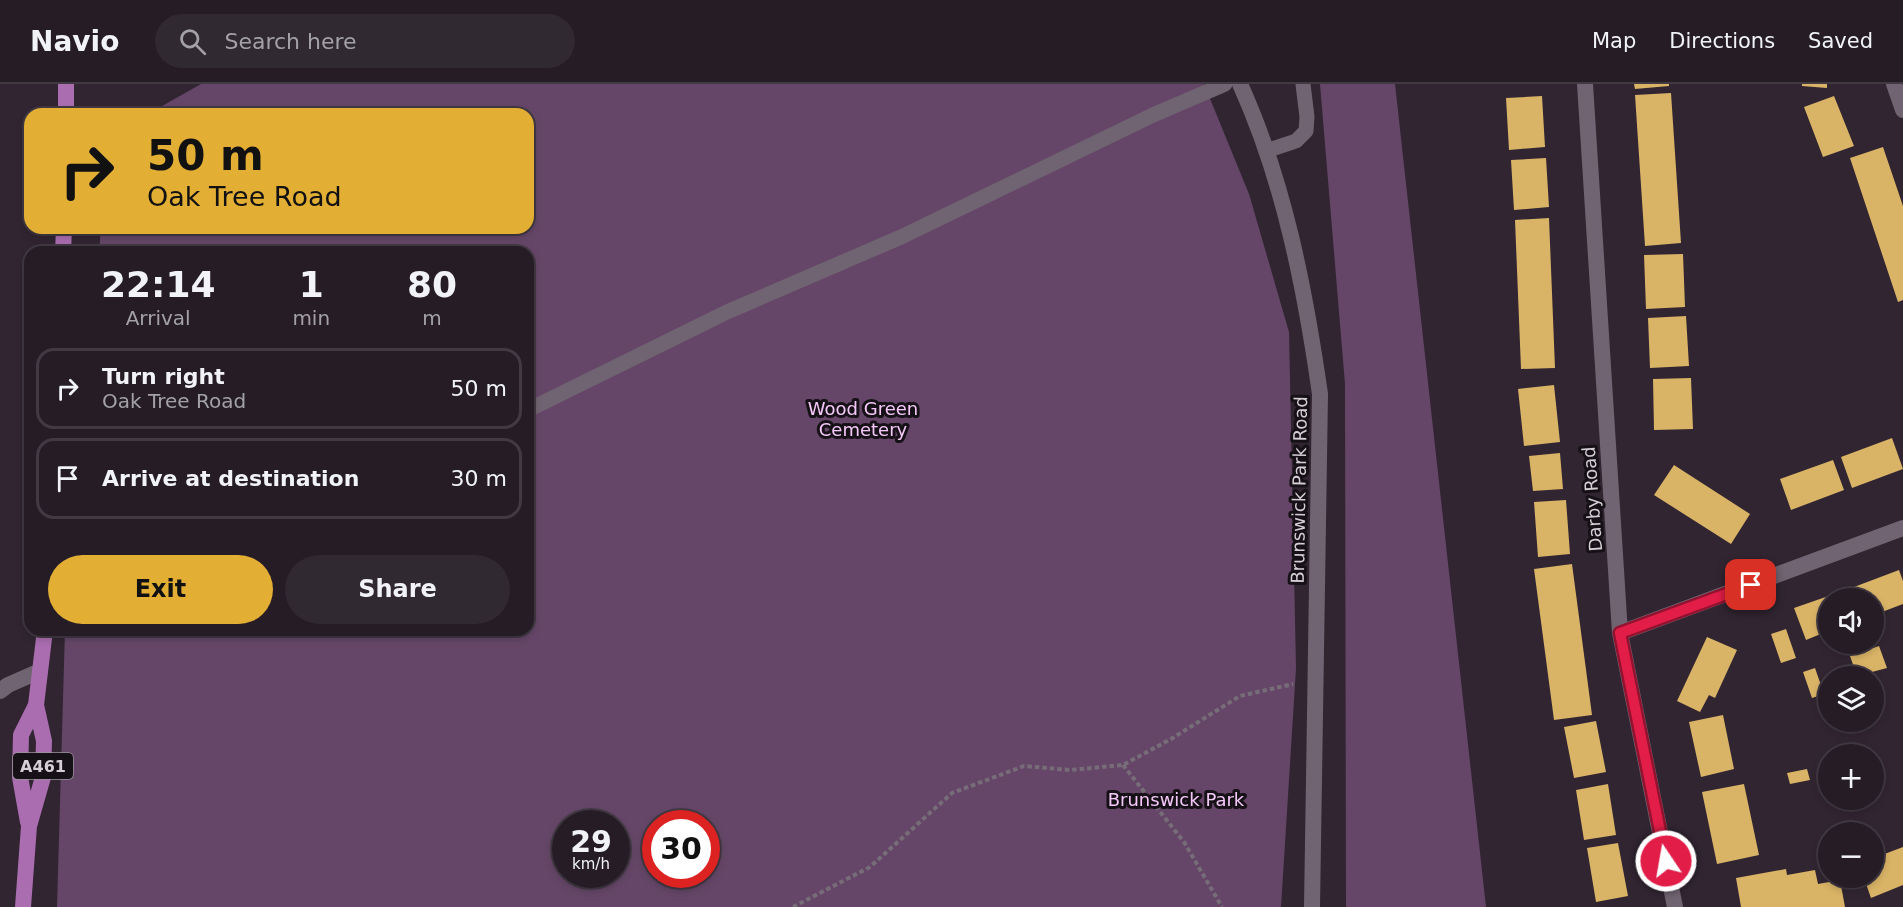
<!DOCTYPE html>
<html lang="en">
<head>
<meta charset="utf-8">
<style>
	body { margin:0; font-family:"DejaVu Sans",sans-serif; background:#312932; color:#f1f3f6; height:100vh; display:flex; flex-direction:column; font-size:22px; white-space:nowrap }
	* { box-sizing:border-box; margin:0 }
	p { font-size:20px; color:#a3a1a7 }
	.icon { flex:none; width:33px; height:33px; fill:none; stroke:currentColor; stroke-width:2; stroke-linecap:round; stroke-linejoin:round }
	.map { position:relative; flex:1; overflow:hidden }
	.side { position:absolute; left:24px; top:162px; width:510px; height:390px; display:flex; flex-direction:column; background:#251c26; border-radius:18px; box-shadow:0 3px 9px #0003,0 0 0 2px #423a43 }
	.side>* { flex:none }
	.hud { position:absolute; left:24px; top:24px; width:510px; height:126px; border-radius:18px; box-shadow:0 3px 9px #0003,0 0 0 2px #423a43; background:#e3ae34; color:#111; overflow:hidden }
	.fabs { position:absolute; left:1818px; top:504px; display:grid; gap:12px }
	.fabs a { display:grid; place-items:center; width:66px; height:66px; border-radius:50%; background:#251c26; box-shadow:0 3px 9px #0003,0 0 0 2px #423a43; font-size:30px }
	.speed { position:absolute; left:552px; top:726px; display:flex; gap:12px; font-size:30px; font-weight:700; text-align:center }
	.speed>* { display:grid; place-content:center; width:78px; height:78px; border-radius:50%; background:#251c26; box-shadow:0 3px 9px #0003,0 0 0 2px #423a43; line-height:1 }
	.speed small { font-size:15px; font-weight:400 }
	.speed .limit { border:9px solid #d22; background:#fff; color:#111 }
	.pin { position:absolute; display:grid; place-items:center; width:51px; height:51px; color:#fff; margin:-26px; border-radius:12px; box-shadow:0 3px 9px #0006 }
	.me { position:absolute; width:66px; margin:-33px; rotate:348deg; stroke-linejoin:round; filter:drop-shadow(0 0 4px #0008) }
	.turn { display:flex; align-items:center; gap:21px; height:126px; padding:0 24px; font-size:27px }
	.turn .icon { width:78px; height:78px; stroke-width:2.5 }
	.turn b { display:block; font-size:42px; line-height:51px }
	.eta { display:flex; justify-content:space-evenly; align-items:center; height:102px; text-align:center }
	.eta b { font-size:36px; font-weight:700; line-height:42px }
	.button { display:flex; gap:12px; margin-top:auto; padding:12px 24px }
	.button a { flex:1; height:69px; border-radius:36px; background:#e3ae34; color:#111; font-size:24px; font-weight:700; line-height:69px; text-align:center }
	.button a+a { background:#312932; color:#f1f3f6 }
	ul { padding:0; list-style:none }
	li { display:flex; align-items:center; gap:18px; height:81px; margin:0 12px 9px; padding:0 12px; border:3px solid #423a43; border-radius:18px }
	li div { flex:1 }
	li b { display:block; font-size:22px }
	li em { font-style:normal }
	header { display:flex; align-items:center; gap:36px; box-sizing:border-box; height:84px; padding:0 30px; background:#251c26; border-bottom:2px solid #423a43 }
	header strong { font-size:28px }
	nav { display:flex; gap:33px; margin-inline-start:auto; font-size:21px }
	.search { width:420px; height:54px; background:#312932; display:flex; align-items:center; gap:15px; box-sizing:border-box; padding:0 21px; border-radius:33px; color:#a3a1a7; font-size:22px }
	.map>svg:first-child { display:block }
	.green { fill:#654668; fill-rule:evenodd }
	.building { fill:#d9b366 }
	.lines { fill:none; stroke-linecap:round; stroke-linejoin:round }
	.path { stroke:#776d78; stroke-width:4; stroke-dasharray:4.5 3; stroke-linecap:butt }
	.service { stroke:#716472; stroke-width:15 }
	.minor { stroke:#716472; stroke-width:16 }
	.trunk { stroke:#aa6eb0; stroke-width:16 }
	.route-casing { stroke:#92132f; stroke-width:15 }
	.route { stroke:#e11d48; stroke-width:10 }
	.labels { text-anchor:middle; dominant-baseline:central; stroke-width:6; stroke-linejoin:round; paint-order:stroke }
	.shield { fill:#161116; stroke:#9c959c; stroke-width:1.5 }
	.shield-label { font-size:16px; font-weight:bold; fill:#d6ced6 }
	.park-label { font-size:18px; fill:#f4c8f8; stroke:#161116 }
	.street-label { font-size:18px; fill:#d6ced6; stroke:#161116 }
</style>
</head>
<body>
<header>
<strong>Navio</strong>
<div class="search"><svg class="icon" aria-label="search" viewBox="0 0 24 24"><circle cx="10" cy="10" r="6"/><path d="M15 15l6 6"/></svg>Search here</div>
<nav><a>Map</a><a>Directions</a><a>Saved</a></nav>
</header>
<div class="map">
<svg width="1903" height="823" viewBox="0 0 1903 823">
	<rect width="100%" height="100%" fill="#312532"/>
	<path class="green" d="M 201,0 L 1204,0 L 1249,110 L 1289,248 L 1296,584 L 1281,823 L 57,823 L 65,546 L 528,546 L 528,168 L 99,168 L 101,144 L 528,144 L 528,30 L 148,30 ZM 566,740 L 616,740 L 616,790 L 566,790 ZM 656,740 L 706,740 L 706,790 L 656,790 Z
		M 1320,0 L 1395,0 L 1486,823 L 1346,823 L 1345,300 Z"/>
	<path class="building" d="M 1634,0 L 1669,0 L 1669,2 L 1635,5 Z
		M 1802,0 L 1827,0 L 1827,4 L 1802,2 Z
		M 1671,9 L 1681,159 L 1645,162 L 1635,11 Z
		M 1542,12 L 1545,63 L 1509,66 L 1506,14 Z
		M 1834,12 L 1854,62 L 1823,73 L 1804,23 Z
		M 1883,63 L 1903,122 L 1903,216 L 1898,218 L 1850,74 Z
		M 1546,74 L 1549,123 L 1514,126 L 1511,76 Z
		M 1549,134 L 1555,284 L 1521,285 L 1515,136 Z
		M 1683,170 L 1685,223 L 1646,225 L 1644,171 Z
		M 1686,232 L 1689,282 L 1650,284 L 1648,234 Z
		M 1691,294 L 1693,345 L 1654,346 L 1653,295 Z
		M 1554,301 L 1560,358 L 1524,362 L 1518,305 Z
		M 1892,354 L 1903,385 L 1852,404 L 1841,373 Z
		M 1560,369 L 1563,405 L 1533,407 L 1529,372 Z
		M 1833,376 L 1844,406 L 1791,426 L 1780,395 Z
		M 1674,381 L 1750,430 L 1731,460 L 1654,411 Z
		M 1566,416 L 1570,470 L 1538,473 L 1534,418 Z
		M 1572,480 L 1592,631 L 1554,636 L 1534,485 Z
		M 1899,486 L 1903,497 L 1903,520 L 1874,531 L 1874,514 L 1858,514 L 1854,503 Z
		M 1840,508 L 1843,514 L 1828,514 L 1828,547 L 1806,556 L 1794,524 Z
		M 1786,545 L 1796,574 L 1781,579 L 1771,550 Z
		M 1707,553 L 1737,566 L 1715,614 L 1709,611 L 1700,628 L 1677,617 Z
		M 1879,562 L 1887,584 L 1857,592 L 1850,572 Z
		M 1815,584 L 1824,610 L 1812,614 L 1803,588 Z
		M 1723,631 L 1734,685 L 1701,693 L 1689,638 Z
		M 1596,637 L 1606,688 L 1574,694 L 1564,643 Z
		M 1807,685 L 1810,696 L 1790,700 L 1787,689 Z
		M 1608,700 L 1616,751 L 1584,756 L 1576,706 Z
		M 1744,700 L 1759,771 L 1717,780 L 1702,708 Z
		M 1618,759 L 1628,812 L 1596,818 L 1587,764 Z
		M 1903,763 L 1903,801 L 1871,814 L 1864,794 L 1874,794 L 1874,774 Z
		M 1786,785 L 1787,791 L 1815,786 L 1818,800 L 1840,796 L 1845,823 L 1741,823 L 1736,794 Z"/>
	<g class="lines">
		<path class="path" d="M 1123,681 L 1184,758 L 1222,823
			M 793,823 L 870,783 L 952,709 L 1024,682 L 1070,686 L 1123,681 L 1171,655 L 1240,612 L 1293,600"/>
		<path class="service" d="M 1266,67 L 1296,57 L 1306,47 L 1307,33 L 1303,0
			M 528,326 L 727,228 L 901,153 L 1153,31 L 1225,0"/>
		<path class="minor" d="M 1240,0 C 1284,97 1305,205 1320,310 L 1312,823
			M 1585,0 L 1620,549 L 1675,823
			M 1894,0 L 1903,26
			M 1620,549 L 1903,444
			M 0,607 L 8,601 L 40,587"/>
		<path class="trunk" d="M 66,0 L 66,30
			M 63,168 L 64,144
			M 28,738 L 20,693 L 21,651 L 36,621
			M 23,823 L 29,742 L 43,693 L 44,657 L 36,621 L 45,546"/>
	</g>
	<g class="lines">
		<defs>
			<path id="route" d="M 1666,777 L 1620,549 L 1751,501"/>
		</defs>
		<use href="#route" class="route-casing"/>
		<use href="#route" class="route"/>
	</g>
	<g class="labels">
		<rect class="shield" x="13" y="669" width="60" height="26" rx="4.5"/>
		<g class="shield-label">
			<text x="43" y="682">A461</text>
		</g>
		<g class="park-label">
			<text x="863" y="324">Wood Green<tspan x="863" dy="21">Cemetery</tspan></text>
			<text x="1176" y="715">Brunswick Park</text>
		</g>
		<g class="street-label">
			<text transform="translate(1299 406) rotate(-89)">Brunswick Park Road</text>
			<text transform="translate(1592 415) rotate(-94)">Darby Road</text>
		</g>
	</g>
</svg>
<div class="fabs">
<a><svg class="icon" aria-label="sound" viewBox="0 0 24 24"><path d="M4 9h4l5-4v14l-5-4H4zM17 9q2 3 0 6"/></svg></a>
<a><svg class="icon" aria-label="layers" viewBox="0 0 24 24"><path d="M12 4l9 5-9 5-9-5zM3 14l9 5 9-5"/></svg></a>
<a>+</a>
<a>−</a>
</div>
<div class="speed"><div>29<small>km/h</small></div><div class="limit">30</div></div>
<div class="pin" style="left:1751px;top:501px;background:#d93025"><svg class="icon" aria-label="arrive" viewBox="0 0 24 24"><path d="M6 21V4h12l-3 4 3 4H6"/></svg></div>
<svg class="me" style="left:1666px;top:777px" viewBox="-20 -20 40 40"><circle r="17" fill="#e11d48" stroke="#fff" stroke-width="3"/><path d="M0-11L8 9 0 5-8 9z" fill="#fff"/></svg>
<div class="hud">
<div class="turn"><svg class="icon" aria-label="right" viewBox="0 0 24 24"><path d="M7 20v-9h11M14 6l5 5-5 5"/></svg><div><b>50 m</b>Oak Tree Road</div></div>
</div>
<section class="side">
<div class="eta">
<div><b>22:14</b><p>Arrival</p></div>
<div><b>1</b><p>min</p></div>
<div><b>80</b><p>m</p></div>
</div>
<ul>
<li><svg class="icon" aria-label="right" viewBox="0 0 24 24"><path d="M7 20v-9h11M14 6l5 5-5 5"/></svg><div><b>Turn right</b><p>Oak Tree Road</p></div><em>50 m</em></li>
<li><svg class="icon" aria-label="arrive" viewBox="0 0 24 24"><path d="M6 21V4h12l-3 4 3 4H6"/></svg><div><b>Arrive at destination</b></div><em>30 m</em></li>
</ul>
<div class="button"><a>Exit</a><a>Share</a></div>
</section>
</div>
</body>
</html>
